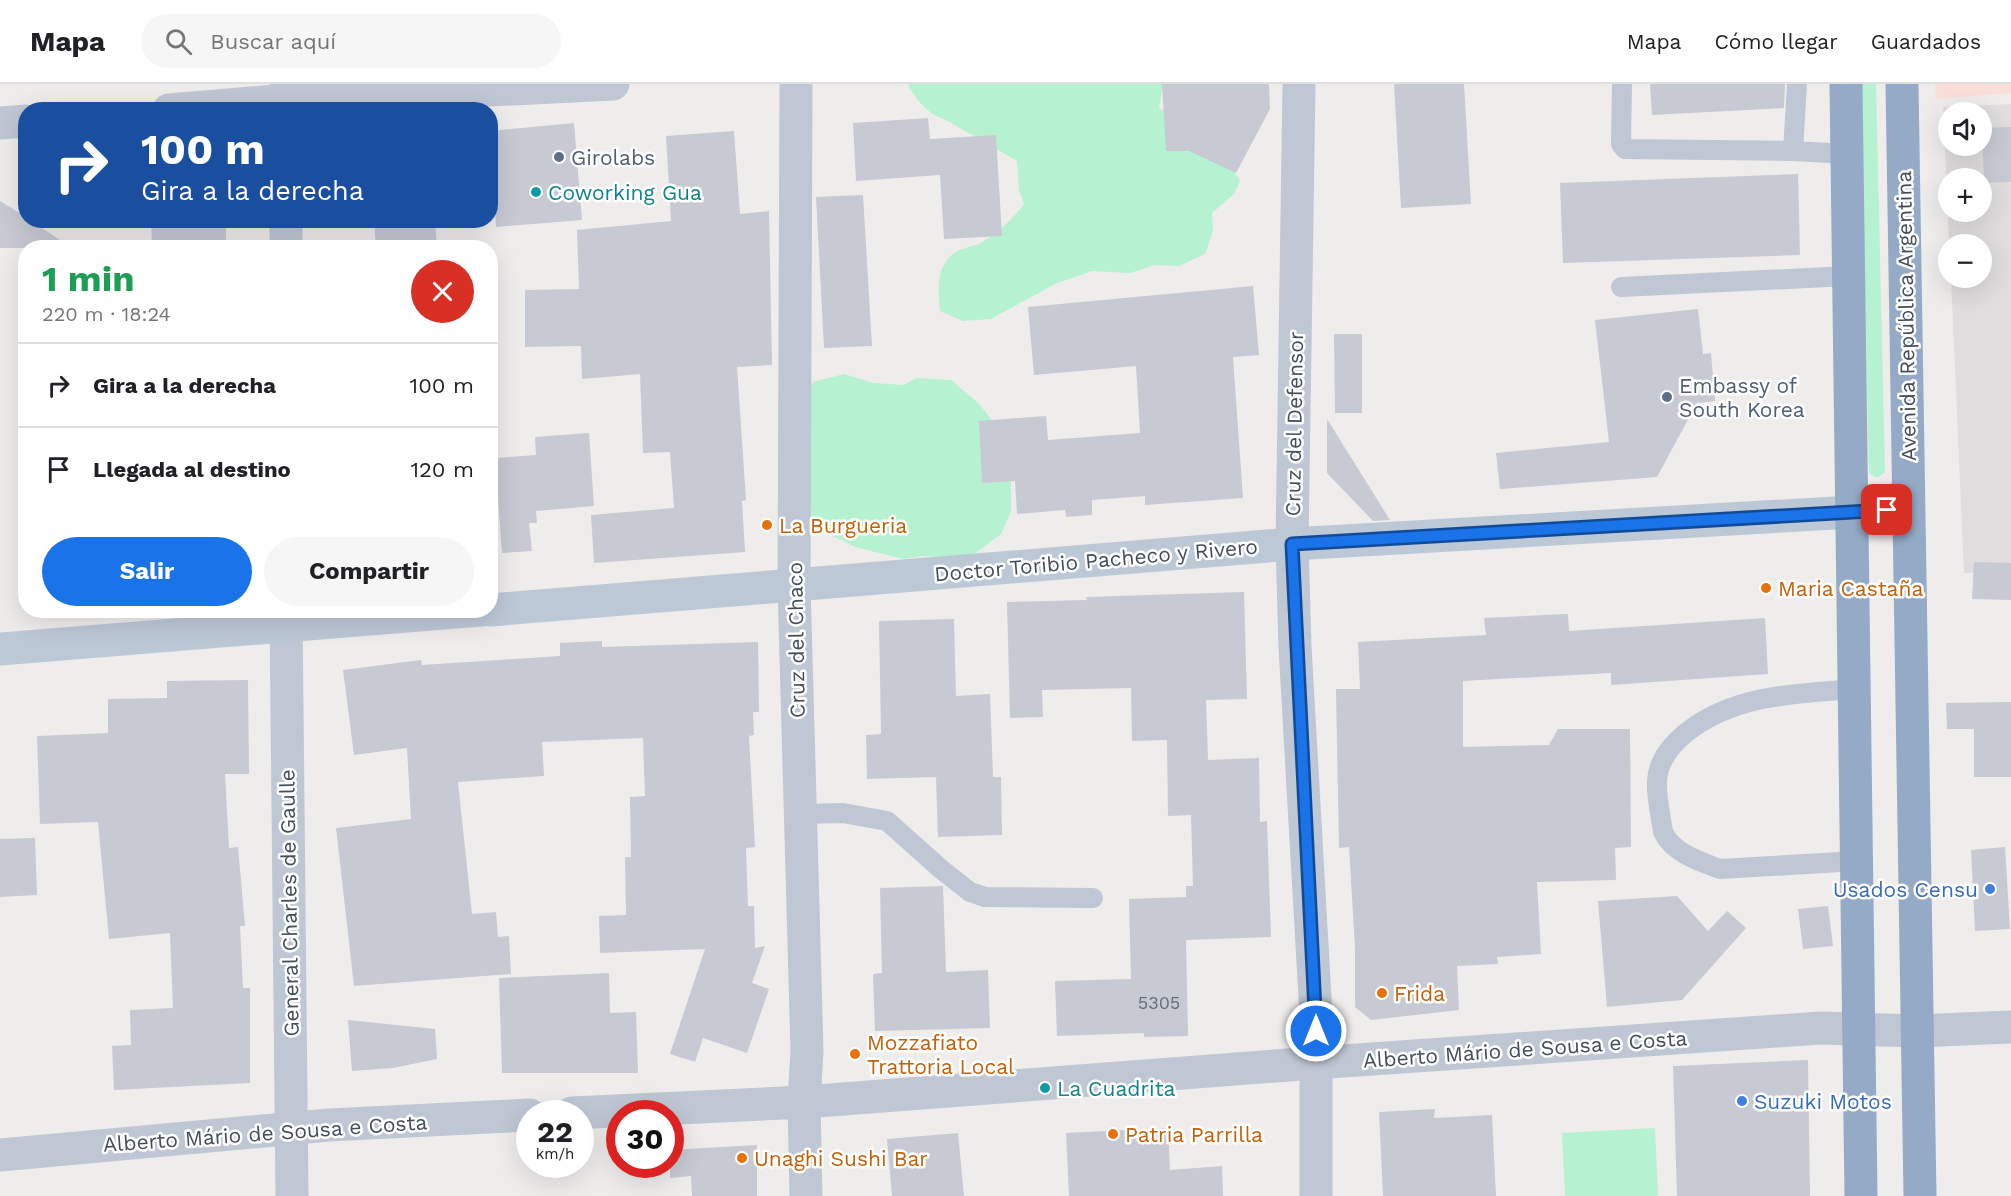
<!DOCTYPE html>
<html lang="es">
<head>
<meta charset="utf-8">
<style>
	body { margin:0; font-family:"Work Sans",sans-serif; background:#f6f6f6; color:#202124; height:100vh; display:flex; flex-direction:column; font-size:22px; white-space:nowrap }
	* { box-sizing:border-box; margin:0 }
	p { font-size:20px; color:#757577 }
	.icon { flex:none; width:33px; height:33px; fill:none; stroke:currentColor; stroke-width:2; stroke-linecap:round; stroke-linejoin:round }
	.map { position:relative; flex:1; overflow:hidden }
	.drawer { position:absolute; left:18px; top:156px; width:480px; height:378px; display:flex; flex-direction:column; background:#fff; border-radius:24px; box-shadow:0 6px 24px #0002 }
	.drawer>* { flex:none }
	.banner { position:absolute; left:18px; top:18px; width:480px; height:126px; border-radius:24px; box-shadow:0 6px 24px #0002; background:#1a4fa0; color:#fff; overflow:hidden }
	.tools { position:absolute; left:1938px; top:18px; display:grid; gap:12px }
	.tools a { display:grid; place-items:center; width:54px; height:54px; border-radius:50%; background:#fff; box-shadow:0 6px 24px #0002; font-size:30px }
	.speed { position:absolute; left:516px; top:1016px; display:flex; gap:12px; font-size:30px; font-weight:700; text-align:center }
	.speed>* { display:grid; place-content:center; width:78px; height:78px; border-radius:50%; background:#fff; box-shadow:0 6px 24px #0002; line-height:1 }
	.speed small { font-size:15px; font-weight:400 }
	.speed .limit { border:9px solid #d22; background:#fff; color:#111 }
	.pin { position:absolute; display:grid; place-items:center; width:51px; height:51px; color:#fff; margin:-26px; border-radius:12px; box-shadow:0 3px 9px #0006 }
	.me { position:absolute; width:66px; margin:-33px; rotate:0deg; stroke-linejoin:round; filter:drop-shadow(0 0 4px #0008) }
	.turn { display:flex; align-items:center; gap:21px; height:126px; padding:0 24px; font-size:27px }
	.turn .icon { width:78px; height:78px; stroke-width:2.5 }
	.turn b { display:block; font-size:42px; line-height:51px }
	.round { display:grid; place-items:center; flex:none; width:63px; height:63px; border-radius:32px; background:#f6f6f6 }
	.headline { display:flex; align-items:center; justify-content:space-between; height:102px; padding:0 24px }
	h1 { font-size:36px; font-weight:700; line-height:45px; color:#1e9e55 }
	.action { display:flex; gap:12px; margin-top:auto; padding:12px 24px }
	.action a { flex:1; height:69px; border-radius:36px; background:#1a73e8; color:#fff; font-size:24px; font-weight:700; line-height:69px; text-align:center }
	.action a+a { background:#f6f6f6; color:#202124 }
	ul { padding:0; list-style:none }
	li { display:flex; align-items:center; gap:18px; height:84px; padding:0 24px; border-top:2px solid #e0e0e0 }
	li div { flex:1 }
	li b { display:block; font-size:22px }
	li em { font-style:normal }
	header { display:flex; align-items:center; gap:36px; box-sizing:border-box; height:84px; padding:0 30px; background:#fff; border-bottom:2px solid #e0e0e0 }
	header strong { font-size:28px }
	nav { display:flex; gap:33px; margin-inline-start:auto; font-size:21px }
	.search { width:420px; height:54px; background:#f6f6f6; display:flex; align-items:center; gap:15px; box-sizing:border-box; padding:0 21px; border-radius:33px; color:#757577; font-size:22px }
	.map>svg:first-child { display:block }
	.education { fill:#e0ddde; fill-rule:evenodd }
	.medical { fill:#fcded9 }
	.green { fill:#b6f1d1 }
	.building { fill:#c7cad3 }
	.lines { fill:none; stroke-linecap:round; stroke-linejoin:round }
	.service { stroke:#bec7d3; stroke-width:20 }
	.minor { stroke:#bec7d3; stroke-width:33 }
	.tertiary { stroke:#bec7d3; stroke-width:33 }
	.secondary { stroke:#bdc8d7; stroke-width:33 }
	.trunk { stroke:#94aac6; stroke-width:33 }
	.route-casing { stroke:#114b97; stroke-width:15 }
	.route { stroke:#1a73e8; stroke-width:10 }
	.service-dot { fill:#5c6f8a; stroke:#fff; stroke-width:2 }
	.culture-dot { fill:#0f9aa8; stroke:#fff; stroke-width:2 }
	.food-dot { fill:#e8710a; stroke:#fff; stroke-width:2 }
	.shop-dot { fill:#3f7fe0; stroke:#fff; stroke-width:2 }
	.labels { text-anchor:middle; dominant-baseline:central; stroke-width:5; stroke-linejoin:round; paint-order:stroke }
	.number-label { font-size:18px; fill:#646d79 }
	.service-label { font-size:21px; fill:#4e5e75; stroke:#fff; text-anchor:start }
	.culture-label { font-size:21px; fill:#0d838f; stroke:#fff; text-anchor:start }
	.street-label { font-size:21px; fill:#434e5b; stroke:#fff }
	.food-label { font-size:21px; fill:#c56008; stroke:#fff; text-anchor:start }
	.shop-label { font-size:21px; fill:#366cbe; stroke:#fff; text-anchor:end }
</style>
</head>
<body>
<header>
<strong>Mapa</strong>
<div class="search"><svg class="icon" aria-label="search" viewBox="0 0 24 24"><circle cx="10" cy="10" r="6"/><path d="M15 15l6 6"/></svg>Buscar aquí</div>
<nav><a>Mapa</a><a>Cómo llegar</a><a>Guardados</a></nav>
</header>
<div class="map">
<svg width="2011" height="1112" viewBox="0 0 2011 1112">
	<rect width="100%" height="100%" fill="#efecec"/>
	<path class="education" d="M 2011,20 L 2011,487 L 1964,489 L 1951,194 L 1982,194 L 1982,160 L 1949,160 L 1943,23 ZM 1948,28 L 1982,28 L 1982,62 L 1948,62 ZM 1948,94 L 1982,94 L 1982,128 L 1948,128 Z"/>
	<path class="medical" d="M 1935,0 L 2011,0 L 2011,9 L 1936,15 Z"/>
	<path class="green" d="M 910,0 L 1163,0 L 1159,24 C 1188,42 1223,68 1240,97 L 1234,110 L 1212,129 L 1213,147 L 1205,170 L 1179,182 L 1155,181 L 1130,189 L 1092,187 L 1057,199 L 991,235 L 963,237 L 940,227 C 938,206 935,181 956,168 C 964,163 975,163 982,158 C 999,148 1012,135 1024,120 L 1019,106 L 1017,77 L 946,36 C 927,30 919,18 908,2 Z
		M 1860,0 L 1876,0 L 1885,388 L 1879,393 L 1874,393 L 1869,388 Z
		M 844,290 L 873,299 L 904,301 L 916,294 L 951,296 L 979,320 L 1004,351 L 1011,391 L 1011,427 L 1001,450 L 969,474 L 923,472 L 903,475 L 855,463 L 804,438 L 801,328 L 813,298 Z
		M 1655,1044 L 1658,1112 L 1565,1112 L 1562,1049 Z"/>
	<path class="building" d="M 1162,0 L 1269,0 L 1270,25 L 1236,89 L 1189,67 L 1166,67 Z
		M 1394,0 L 1464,0 L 1471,120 L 1401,124 Z
		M 1650,0 L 1785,0 L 1784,24 L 1652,31 Z
		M 928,34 L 930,55 L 996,51 L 1002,152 L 944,155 L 940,91 L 856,97 L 853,39 Z
		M 574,39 L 582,136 L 496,143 L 490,47 Z
		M 2011,43 L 2011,98 L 1984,99 L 1982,44 Z
		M 734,47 L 740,130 L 769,127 L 772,281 L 737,283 L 746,416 L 742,417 L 745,468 L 594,479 L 591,431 L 674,424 L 670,368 L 643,369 L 640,290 L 582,295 L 581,262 L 525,263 L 525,206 L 579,205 L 577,146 L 671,137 L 666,52 Z
		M 1798,90 L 1800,171 L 1563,179 L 1560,99 Z
		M 863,111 L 872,262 L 824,264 L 816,113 Z
		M 0,117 L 26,133 L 26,136 L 30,136 L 72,164 L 0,164 Z
		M 151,136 L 226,136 L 226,164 L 152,164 Z
		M 374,136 L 435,136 L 437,164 L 376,164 Z
		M 1253,202 L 1259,271 L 1233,273 L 1243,414 L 1145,421 L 1145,412 L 1092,416 L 1092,431 L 1066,433 L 1065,426 L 1017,430 L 1015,397 L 982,399 L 979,337 L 1046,332 L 1048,356 L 1140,349 L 1136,282 L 1034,291 L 1028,223 Z
		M 1698,225 L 1703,270 L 1711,269 L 1715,317 L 1697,319 L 1657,393 L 1500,405 L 1496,369 L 1609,358 L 1595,236 Z
		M 1334,250 L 1362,250 L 1362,329 L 1335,329 Z
		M 1327,335 L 1390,436 L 1373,437 L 1327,389 Z
		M 589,349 L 594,422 L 536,427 L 537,439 L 529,439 L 532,467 L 502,469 L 495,374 L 536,371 L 535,353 Z
		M 1974,478 L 2011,479 L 2011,516 L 1972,515 Z
		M 1244,508 L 1247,615 L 1206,616 L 1208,676 L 1259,674 L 1260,738 L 1267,737 L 1271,853 L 1186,856 L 1188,952 L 1144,953 L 1144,949 L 1057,952 L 1055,897 L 1131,895 L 1129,815 L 1186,813 L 1186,802 L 1193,802 L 1191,731 L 1168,732 L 1167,656 L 1132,657 L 1131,604 L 1042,606 L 1043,633 L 1010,634 L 1007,518 L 1087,516 L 1086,513 Z
		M 1568,530 L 1569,547 L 1765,534 L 1768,590 L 1611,601 L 1611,589 L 1463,597 L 1463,663 L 1549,661 L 1558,645 L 1630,645 L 1631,763 L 1615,764 L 1616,796 L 1537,798 L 1541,870 L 1497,873 L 1498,880 L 1457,882 L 1459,926 L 1371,936 L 1355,923 L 1355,863 L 1349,763 L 1339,764 L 1336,605 L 1360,605 L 1358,558 L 1486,551 L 1484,534 Z
		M 954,535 L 956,612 L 990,610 L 993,693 L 1001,693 L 1002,751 L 938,753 L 936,693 L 867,695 L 866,651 L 881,650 L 879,537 Z
		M 602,557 L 602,563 L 758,558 L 759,628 L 753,628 L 754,651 L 749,652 L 755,763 L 746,764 L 748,822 L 754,822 L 755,864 L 765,862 L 752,899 L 769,905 L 747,969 L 703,954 L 695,978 L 670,970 L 705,865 L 600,869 L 599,832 L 626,831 L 625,773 L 631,773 L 630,713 L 645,712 L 643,654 L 542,658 L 544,692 L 458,698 L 472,830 L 496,828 L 498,853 L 509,852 L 511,890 L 354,902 L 336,744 L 411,735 L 407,664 L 354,671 L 343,586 L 421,576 L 422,581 L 560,572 L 560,559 Z
		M 248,596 L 249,690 L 225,690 L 229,764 L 238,763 L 245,842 L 240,842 L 243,904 L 250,904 L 250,999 L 114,1006 L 112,962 L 131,961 L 130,926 L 173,924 L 170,849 L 109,855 L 98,738 L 40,740 L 37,652 L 108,649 L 108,615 L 167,614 L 167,597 Z
		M 2011,618 L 2011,693 L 1974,693 L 1974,645 L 1947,645 L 1946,619 Z
		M 35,754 L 37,811 L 0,813 L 0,755 Z
		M 2005,763 L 2010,845 L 1975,847 L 1971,766 Z
		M 943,802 L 946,888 L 988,886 L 990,944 L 875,947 L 873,890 L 882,889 L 880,804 Z
		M 1677,812 L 1708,847 L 1727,827 L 1746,844 L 1682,916 L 1607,923 L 1598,817 Z
		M 1828,822 L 1833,862 L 1803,865 L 1798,825 Z
		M 609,889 L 610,929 L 636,928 L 638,989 L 502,989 L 499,894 Z
		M 348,936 L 435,945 L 437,975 L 393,984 L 352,987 Z
		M 1808,976 L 1810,1112 L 1677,1112 L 1673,982 Z
		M 1435,1025 L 1434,1034 L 1492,1031 L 1496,1112 L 1383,1112 L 1379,1028 Z
		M 1168,1044 L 1170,1086 L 1222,1082 L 1223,1112 L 1069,1112 L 1066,1049 Z
		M 958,1049 L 964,1112 L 892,1112 L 887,1055 Z
		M 757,1061 L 757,1112 L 692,1112 L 691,1092 L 670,1094 L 670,1066 Z"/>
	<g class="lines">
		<path class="service" d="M 1622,0 L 1621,60 L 1625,65 L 1793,67
			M 1797,0 L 1793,67 L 1847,70
			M 1621,203 L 1848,192
			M 1854,605 C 1796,610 1735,610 1687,648 C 1672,660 1658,676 1657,697 C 1656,713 1661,732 1663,748 C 1673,769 1699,777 1720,785 L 1857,777
			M 801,730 L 843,729 L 887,737 L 942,786 L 970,808 L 985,813 L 1093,814"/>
		<path class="minor" d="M 796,0 L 794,501 L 807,967 L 804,1018 L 806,1112
			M 1299,0 L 1292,460 L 1295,563 L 1316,931 L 1316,1112
			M 169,26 L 286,16 L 613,0
			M 0,39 L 26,37
			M 572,1029 L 804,1018 L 1314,979
			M 0,1071 L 329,1041 L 530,1031"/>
		<path class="tertiary" d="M 286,26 L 286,0
			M 286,164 L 286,136
			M 286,526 L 292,1112
			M 1314,979 L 1821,944 L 1916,947 L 2011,943"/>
		<path class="secondary" d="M 490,526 L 1292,460 L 1887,426 L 1908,406
			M 0,565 L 481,526"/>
		<path class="trunk" d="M 1846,0 L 1861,1112
			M 1902,0 L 1920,1112"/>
	</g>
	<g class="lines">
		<defs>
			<path id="route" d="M 1316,947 L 1292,460 L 1887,426"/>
		</defs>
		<use href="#route" class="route-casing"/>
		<use href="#route" class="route"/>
	</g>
	<g class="service-dot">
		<circle cx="559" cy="73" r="6"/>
		<circle cx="1667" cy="313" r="6"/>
	</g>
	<g class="culture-dot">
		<circle cx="536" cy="108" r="6"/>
		<circle cx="1045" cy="1004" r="6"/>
	</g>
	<g class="food-dot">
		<circle cx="767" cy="441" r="6"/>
		<circle cx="1766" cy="504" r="6"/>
		<circle cx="1382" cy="909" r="6"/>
		<circle cx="855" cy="970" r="6"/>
		<circle cx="1113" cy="1050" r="6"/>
		<circle cx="742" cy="1074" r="6"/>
	</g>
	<g class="shop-dot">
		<circle cx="1990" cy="805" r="6"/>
		<circle cx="1742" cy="1017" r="6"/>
	</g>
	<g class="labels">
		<g class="number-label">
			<text x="1159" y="918">5305</text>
		</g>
		<g class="service-label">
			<text x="571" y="73">Girolabs</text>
			<text x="1679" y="301">Embassy of<tspan x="1679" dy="24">South Korea</tspan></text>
		</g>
		<g class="culture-label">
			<text x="548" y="108">Coworking Gua</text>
			<text x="1057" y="1004">La Cuadrita</text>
		</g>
		<g class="street-label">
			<text transform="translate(1906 232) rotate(-91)">Avenida República Argentina</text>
			<text transform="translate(1294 340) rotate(-89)">Cruz del Defensor</text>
			<text transform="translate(1096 476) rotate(-5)">Doctor Toribio Pacheco y Rivero</text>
			<text transform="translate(796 556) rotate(-91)">Cruz del Chaco</text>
			<text transform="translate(289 819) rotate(-91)">General Charles de Gaulle</text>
			<text transform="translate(1525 965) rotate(-4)">Alberto Mário de Sousa e Costa</text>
			<text transform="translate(265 1049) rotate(-4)">Alberto Mário de Sousa e Costa</text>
		</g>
		<g class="food-label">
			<text x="779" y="441">La Burgueria</text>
			<text x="1778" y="504">Maria Castaña</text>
			<text x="1394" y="909">Frida</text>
			<text x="867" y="958">Mozzafiato<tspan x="867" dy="24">Trattoria Local</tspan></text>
			<text x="1125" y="1050">Patria Parrilla</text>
			<text x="754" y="1074">Unaghi Sushi Bar</text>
		</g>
		<g class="shop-label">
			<text x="1978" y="805">Usados Censu</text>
			<text x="1754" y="1017" text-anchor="start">Suzuki Motos</text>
		</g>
	</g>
</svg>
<div class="tools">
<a><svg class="icon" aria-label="sound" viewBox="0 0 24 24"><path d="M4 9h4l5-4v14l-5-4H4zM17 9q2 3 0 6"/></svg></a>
<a>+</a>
<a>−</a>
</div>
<div class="speed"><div>22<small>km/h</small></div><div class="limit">30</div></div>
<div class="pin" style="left:1887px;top:426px;background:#d93025"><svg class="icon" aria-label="arrive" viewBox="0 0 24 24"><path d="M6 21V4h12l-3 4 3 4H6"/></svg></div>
<svg class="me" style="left:1316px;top:947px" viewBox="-20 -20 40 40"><circle r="17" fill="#1a73e8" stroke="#fff" stroke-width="3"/><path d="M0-11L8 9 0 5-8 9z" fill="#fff"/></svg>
<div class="banner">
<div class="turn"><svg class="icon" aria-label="right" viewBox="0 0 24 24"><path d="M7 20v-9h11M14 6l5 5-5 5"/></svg><div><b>100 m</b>Gira a la derecha</div></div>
</div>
<section class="drawer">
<div class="headline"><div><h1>1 min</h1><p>220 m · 18:24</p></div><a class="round" style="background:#d93025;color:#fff"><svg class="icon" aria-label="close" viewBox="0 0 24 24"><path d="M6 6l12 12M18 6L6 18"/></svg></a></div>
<ul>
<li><svg class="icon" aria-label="right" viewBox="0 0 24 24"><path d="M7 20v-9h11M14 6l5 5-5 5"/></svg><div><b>Gira a la derecha</b></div><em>100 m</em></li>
<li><svg class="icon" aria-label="arrive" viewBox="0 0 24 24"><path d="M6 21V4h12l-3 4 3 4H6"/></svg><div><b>Llegada al destino</b></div><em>120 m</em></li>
</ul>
<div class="action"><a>Salir</a><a>Compartir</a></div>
</section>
</div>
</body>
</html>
